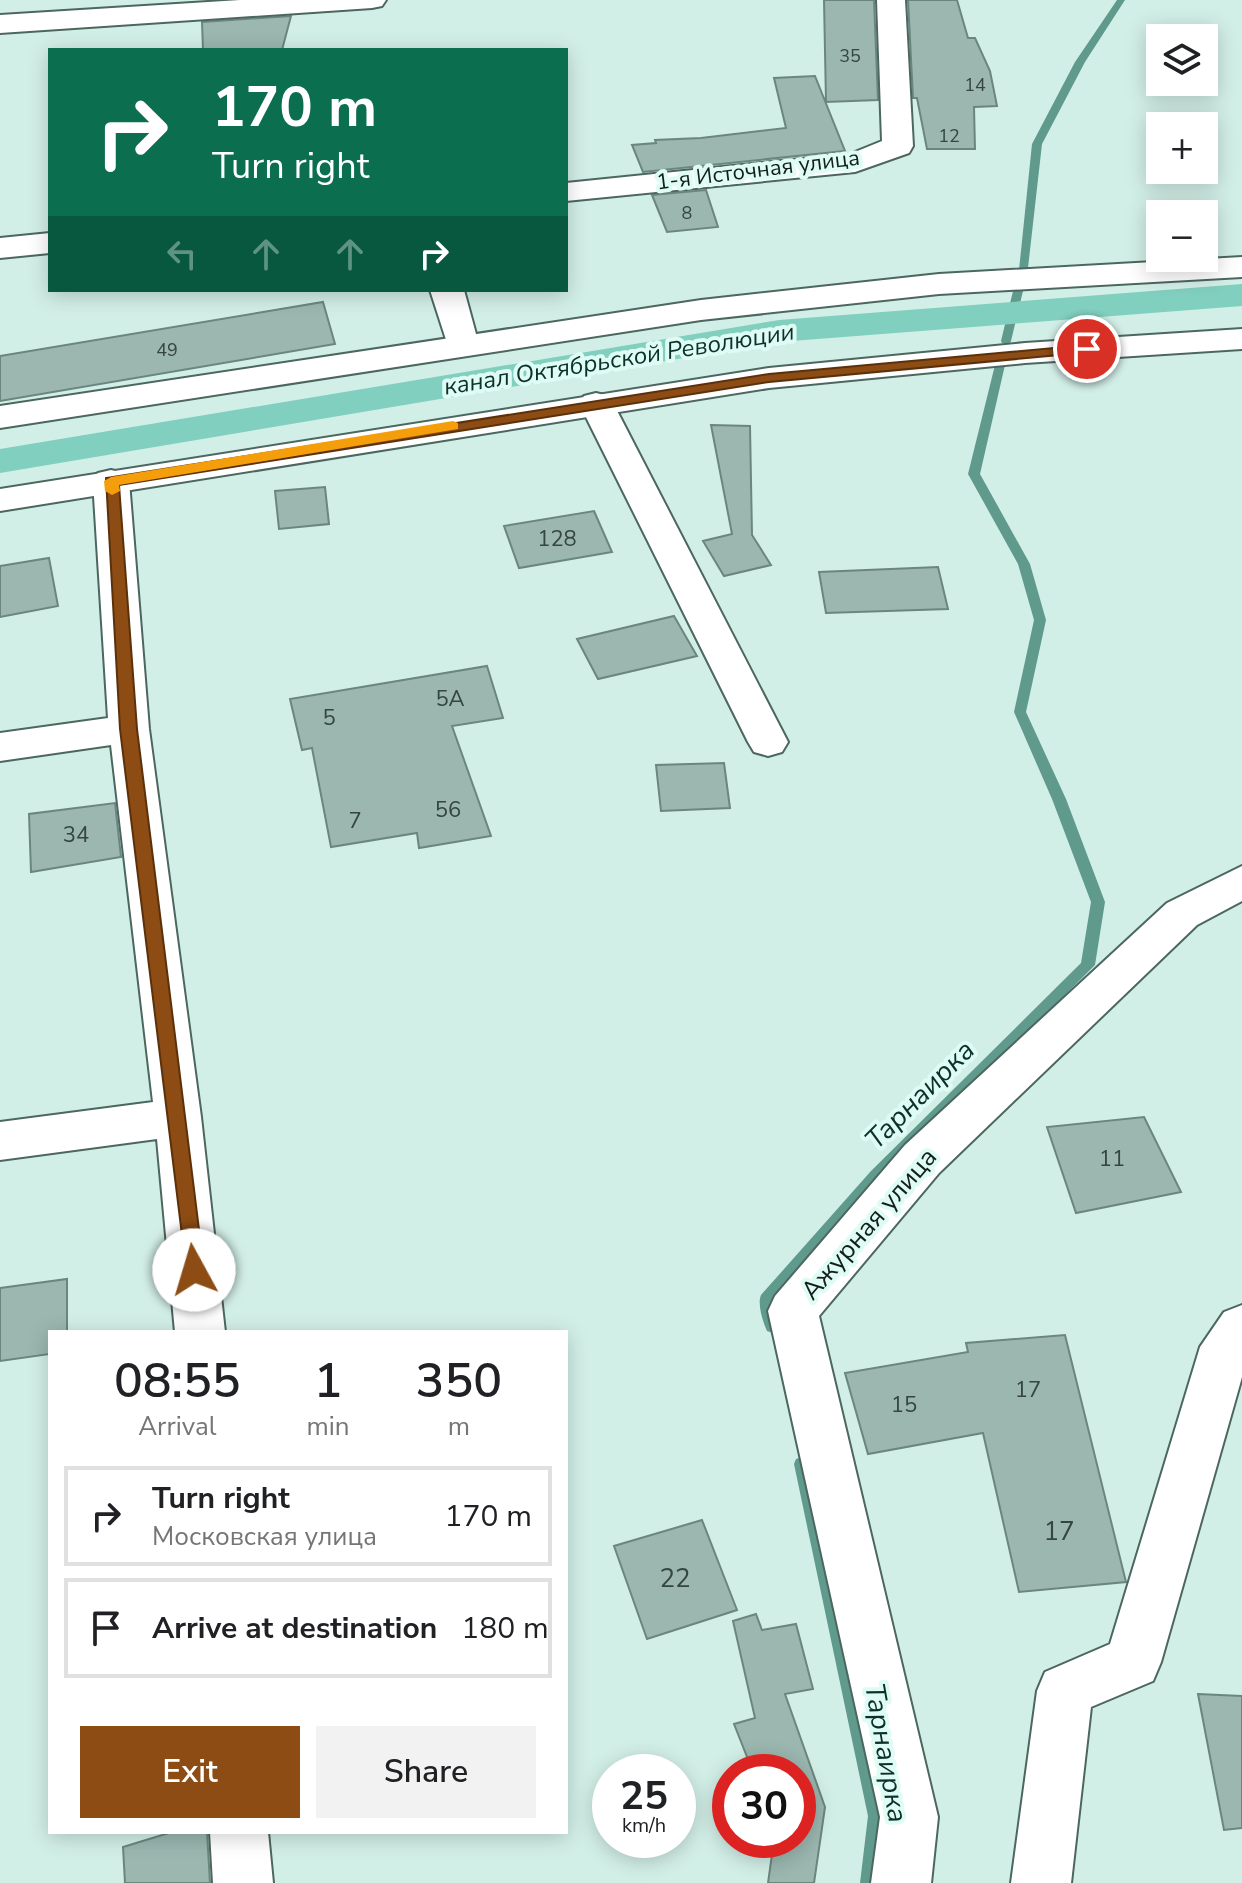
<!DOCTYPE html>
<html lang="en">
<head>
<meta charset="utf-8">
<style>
	body { margin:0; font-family:"Nunito Sans",sans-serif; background:#f2f2f2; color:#202124; height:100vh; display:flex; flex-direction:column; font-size:30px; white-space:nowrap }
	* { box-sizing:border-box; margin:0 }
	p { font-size:26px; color:#757577 }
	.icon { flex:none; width:44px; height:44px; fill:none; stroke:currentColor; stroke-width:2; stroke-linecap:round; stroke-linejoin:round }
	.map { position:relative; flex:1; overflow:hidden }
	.sheet { position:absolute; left:48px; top:1330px; width:520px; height:504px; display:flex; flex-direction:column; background:#fff; border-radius:0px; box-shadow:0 4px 20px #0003 }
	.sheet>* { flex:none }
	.banner { position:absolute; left:48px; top:48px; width:520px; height:244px; border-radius:0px; box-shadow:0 4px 20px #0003; background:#0b6e4f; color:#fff; overflow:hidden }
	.controls { position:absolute; left:1146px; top:24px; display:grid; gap:16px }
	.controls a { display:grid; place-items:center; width:72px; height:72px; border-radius:0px; background:#fff; box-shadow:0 4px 20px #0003; font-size:40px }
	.speed { position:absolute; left:592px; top:1754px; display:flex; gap:16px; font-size:40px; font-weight:700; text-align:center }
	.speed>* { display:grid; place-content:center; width:104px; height:104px; border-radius:50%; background:#fff; box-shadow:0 4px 20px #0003; line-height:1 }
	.speed small { font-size:20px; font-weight:400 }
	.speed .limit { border:12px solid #d22; background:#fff; color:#111 }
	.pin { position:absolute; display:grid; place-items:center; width:68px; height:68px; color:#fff; margin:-34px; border:4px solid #fff; border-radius:50%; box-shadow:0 2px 8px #0007 }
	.me { position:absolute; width:88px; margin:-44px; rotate:354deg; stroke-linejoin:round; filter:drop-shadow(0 0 6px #0008) }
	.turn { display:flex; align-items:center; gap:28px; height:168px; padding:0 32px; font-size:36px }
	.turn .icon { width:104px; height:104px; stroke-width:2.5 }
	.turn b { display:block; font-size:56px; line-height:68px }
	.lanes { display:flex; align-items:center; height:76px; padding:0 32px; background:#0003; justify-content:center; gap:40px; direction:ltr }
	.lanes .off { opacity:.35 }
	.eta { display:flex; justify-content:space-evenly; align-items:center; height:136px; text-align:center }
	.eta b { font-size:48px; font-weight:600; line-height:56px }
	.button { display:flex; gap:16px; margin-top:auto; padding:16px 32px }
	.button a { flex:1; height:92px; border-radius:0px; background:#8c4c13; color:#fff; font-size:32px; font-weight:600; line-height:92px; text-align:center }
	.button a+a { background:#f2f2f2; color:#202124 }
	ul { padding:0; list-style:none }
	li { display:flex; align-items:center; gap:24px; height:100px; margin:0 16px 12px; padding:0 16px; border:4px solid #e0e0e0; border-radius:0px }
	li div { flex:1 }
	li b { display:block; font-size:30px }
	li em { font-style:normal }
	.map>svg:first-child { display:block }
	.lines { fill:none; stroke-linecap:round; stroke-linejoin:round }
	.stream { fill:#609a8d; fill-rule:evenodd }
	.canal { fill:#81cfbe; fill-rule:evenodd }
	.building { fill:#9bb7b0; stroke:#6b867f; stroke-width:2 }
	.street-casing { stroke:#4c6660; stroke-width:4 }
	.secondary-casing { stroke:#4c6660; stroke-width:4 }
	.street { fill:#fff; fill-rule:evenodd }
	.secondary { fill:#fff; fill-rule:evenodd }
	.route { fill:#8c4c13; stroke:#5b310c; stroke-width:2 }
	.slow { fill:#f59e0b }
	.labels { text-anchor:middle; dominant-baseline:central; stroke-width:8; stroke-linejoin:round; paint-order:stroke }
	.far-number-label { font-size:18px; fill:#364541 }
	.far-street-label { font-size:22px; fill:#141f1c; stroke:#dffcf4 }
	.number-label { font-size:22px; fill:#364541 }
	.far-water-label { font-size:24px; font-style:italic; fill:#0b312a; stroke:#dffcf4 }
	.street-label { font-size:26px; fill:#141f1c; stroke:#dffcf4 }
	.near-number-label { font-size:26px; fill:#364541 }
	.water-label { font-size:28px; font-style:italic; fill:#0b312a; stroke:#dffcf4 }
</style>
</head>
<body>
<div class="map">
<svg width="1242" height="1883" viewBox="0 0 1242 1883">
	<rect width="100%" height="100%" fill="#d2efe7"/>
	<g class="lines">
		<path class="stream" d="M 1117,0 L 1125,0 L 1085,62 L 1042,144 L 1028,268 L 1027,270 L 1019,270 L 1032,144 L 1075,62 Z
			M 1018,288 L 1023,291 L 1011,341 L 1010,343 L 1002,343 L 1001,341 L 1013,291 Z
			M 1000,362 L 1005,365 L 980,474 L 1030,564 L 1046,620 L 1026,712 L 1066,799 L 1105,902 L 1095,965 L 881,1179 L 775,1302 L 781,1326 L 779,1331 L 773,1333 L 767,1331 C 763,1322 757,1304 761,1295 L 871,1171 L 1081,963 L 1091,902 L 1052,799 L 1014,712 L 1034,620 L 1018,564 L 968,474 L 995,365 Z
			M 802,1457 L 808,1459 L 810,1464 L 886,1816 L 880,1883 L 860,1883 L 868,1816 L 794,1464 L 796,1459 Z"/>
		<path class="canal" d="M 1242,284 L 1242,306 L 779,342 L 0,473 L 0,449 L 779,320 Z"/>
	</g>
	<path class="building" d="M 824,0 L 874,0 L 878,100 L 826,102 Z
		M 908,0 L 957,0 L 968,38 L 975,38 L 990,71 L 997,106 L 974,107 L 975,149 L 927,149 L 917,98 L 913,98 Z
		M 291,16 L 282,50 L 203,50 L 202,22 Z
		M 815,76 L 845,151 L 643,172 L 632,145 L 656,143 L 655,140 L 701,138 L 786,128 L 774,78 Z
		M 706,190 L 718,227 L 667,232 L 652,195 Z
		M 323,302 L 335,344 L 0,401 L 0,356 Z
		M 711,425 L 750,426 L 752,535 L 771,565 L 724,576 L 703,541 L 732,534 Z
		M 325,487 L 329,524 L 279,529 L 275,491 Z
		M 594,511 L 612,552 L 519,568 L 504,526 Z
		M 49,558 L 58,606 L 0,617 L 0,566 Z
		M 938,567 L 948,609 L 826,613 L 819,572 Z
		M 674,616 L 697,656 L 598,679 L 577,639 Z
		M 487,666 L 503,718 L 452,726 L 491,836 L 419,848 L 417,833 L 331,847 L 312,748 L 302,750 L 290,699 Z
		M 724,763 L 730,808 L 661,811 L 656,765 Z
		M 115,803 L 121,857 L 31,872 L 29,814 Z
		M 1144,1117 L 1181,1192 L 1076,1213 L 1047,1127 Z
		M 67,1279 L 67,1332 L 50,1332 L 50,1354 L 0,1361 L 0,1288 Z
		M 1065,1335 L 1126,1582 L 1019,1592 L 983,1433 L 868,1454 L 845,1373 L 968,1352 L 966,1343 Z
		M 702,1520 L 737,1610 L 647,1639 L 614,1546 Z
		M 756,1614 L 762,1630 L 796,1624 L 813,1689 L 785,1694 L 825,1807 L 814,1883 L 768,1883 L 774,1840 L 798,1840 L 798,1772 L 753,1772 L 734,1724 L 755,1718 L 733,1621 Z
		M 1198,1694 L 1242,1696 L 1242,1828 L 1224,1830 Z
		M 172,1832 L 207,1832 L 210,1883 L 125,1883 L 123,1847 Z"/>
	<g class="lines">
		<defs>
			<path id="street" d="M 240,0 L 386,0 L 382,6 L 372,8 L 0,33 L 0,15 Z
				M 877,0 L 905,0 L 913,146 L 909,153 L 855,172 L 566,201 L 566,183 L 850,154 L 882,141 Z
				M 50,233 L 50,253 L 0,258 L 0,238 Z
				M 430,290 L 464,290 L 479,345 L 474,352 L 462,355 L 450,352 Z
				M 596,393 L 608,396 L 613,403 L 788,742 L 782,752 L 768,756 L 754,752 L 748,742 L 579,403 L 584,396 Z
				M 111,470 L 124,473 L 129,481 L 149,729 L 201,1117 L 225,1332 L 175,1332 L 157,1139 L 0,1160 L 0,1122 L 153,1102 L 111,745 L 0,761 L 0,733 L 108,718 L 93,481 L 98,473 Z
				M 1242,866 L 1242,901 L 1197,925 L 939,1173 L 819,1316 L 938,1817 L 931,1883 L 871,1883 L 880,1817 L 768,1311 L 775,1296 L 905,1145 L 1167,903 Z
				M 1242,1305 L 1242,1377 L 1161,1662 L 1153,1681 L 1091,1707 L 1071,1883 L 1011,1883 L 1037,1691 L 1045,1672 L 1110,1644 L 1200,1347 L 1224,1312 Z
				M 210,1832 L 268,1832 L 273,1883 L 213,1883 Z"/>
			<path id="secondary" d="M 1242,257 L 1242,277 L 939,294 L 701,320 L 0,428 L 0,406 L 701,300 L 939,274 Z
				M 1242,329 L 1242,349 L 1025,363 L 769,388 L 0,511 L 0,489 L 769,368 L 1025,343 Z"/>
		</defs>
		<use href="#street" class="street-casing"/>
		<use href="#secondary" class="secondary-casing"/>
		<use href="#street" class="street"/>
		<use href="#secondary" class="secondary"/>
	</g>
	<path class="route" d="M 1087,345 L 1094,349 L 1092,352 L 769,382 L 119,485 L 137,729 L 204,1270 L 194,1279 L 187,1276 L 120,729 L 106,478 L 769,374 Z"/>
	<path class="slow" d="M 453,421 L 458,423 L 458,429 L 119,485 L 120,491 L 112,495 L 105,491 L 104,481 L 111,477 Z"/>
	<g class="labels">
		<g class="far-number-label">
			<text x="850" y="56">35</text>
			<text x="975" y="85">14</text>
			<text x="949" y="136">12</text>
			<text x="687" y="213">8</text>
			<text x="167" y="350">49</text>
		</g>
		<g class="far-street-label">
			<text transform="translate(758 170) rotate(-7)">1-я Источная улица</text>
		</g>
		<g class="number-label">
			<text x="557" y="539">128</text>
			<text x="450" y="699">5А</text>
			<text x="329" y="718">5</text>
			<text x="448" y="810">56</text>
			<text x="355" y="821">7</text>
			<text x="76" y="835">34</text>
			<text x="1112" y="1159">11</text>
			<text x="1028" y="1390">17</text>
			<text x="904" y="1405">15</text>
		</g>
		<g class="far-water-label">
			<text transform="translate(619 359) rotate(-9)">канал Октябрьской Революции</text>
		</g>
		<g class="street-label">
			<text transform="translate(869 1224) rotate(-49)">Ажурная улица</text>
		</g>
		<g class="near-number-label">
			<text x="1059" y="1531">17</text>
			<text x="675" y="1578">22</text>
		</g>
		<g class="water-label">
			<text transform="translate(920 1095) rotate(-45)">Тарнаирка</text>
			<text transform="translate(886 1753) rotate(80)">Тарнаирка</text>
		</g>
	</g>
</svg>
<div class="controls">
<a><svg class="icon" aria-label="layers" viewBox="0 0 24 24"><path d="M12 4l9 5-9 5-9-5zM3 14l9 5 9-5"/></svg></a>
<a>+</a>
<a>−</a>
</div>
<div class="speed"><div>25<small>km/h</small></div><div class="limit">30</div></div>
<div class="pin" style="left:1087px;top:349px;background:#d93025"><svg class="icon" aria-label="arrive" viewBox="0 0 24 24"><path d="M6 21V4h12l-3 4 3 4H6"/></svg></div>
<svg class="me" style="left:194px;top:1270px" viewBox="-20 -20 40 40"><circle r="19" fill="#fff"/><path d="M0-13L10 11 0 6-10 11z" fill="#8c4c13"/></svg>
<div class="banner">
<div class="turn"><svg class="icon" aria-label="right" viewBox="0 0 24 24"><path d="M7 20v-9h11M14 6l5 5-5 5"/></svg><div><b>170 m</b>Turn right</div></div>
<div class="lanes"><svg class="icon off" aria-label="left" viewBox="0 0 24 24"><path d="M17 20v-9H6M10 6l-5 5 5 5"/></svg><svg class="icon off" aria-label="ahead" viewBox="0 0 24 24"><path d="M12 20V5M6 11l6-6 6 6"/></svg><svg class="icon off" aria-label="ahead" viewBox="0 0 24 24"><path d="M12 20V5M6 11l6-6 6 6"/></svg><svg class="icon" aria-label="right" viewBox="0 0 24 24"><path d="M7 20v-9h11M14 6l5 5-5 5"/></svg></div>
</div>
<section class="sheet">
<div class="eta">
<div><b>08:55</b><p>Arrival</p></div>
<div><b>1</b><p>min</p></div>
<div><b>350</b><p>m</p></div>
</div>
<ul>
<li><svg class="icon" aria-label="right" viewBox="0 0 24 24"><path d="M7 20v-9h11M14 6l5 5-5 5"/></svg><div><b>Turn right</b><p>Московская улица</p></div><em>170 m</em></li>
<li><svg class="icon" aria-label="arrive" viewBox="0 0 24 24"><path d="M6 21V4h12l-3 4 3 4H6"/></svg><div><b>Arrive at destination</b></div><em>180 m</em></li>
</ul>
<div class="button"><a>Exit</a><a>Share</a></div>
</section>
</div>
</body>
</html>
